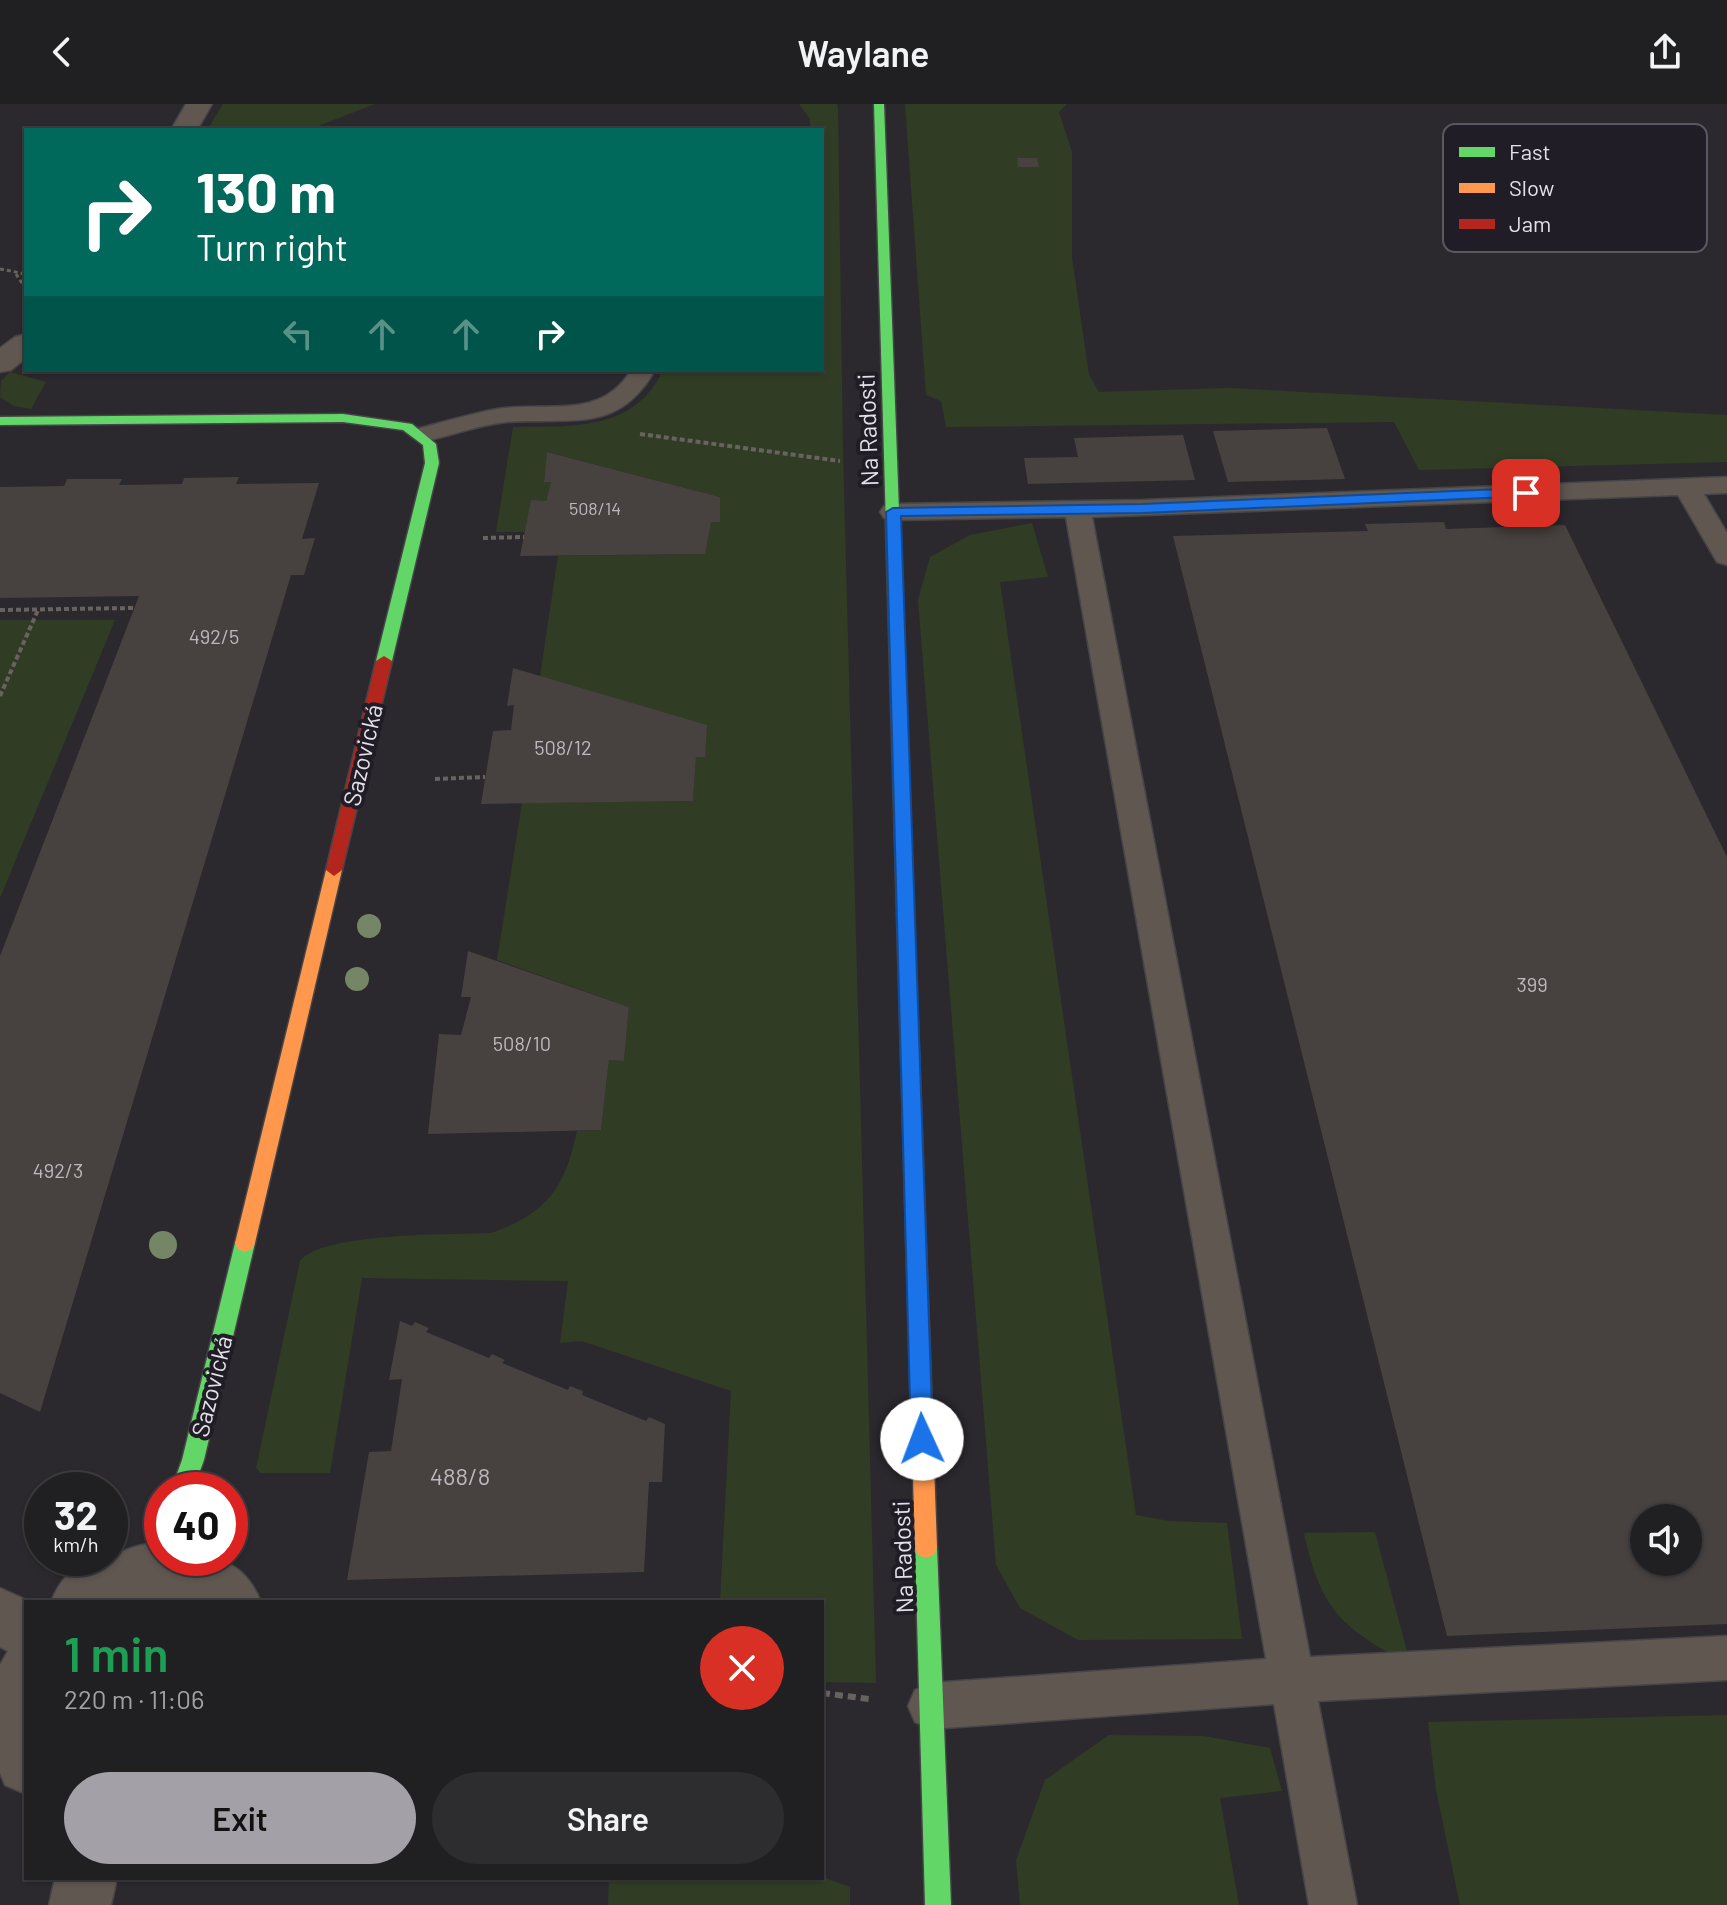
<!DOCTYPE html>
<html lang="en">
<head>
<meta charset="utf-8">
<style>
	body { margin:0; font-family:Barlow,sans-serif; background:#2d2c2f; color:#f1f3f6; height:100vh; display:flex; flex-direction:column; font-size:30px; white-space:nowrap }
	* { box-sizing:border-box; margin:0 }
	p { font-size:26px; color:#a2a2a5 }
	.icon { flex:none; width:44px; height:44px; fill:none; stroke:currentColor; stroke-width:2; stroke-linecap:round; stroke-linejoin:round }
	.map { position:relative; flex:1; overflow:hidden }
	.panel { position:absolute; left:24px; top:1496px; width:800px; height:280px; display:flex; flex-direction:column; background:#201f22; border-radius:0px; box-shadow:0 2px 6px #0004,0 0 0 2px #3d3d40 }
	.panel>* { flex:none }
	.top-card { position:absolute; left:24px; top:24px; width:800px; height:244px; border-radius:0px; box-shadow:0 2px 6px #0004,0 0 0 2px #3d3d40; background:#00695c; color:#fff; overflow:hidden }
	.buttons { position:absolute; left:1630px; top:1400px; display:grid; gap:16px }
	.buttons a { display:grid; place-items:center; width:72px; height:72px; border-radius:50%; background:#201f22; box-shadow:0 2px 6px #0004,0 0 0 2px #3d3d40; font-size:40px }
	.speed { position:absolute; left:24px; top:1368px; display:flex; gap:16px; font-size:40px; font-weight:700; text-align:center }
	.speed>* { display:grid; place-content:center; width:104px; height:104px; border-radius:50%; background:#201f22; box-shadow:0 2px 6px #0004,0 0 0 2px #3d3d40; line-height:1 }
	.speed small { font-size:20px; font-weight:400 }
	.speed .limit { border:12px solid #d22; background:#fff; color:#111 }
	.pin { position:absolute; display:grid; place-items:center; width:68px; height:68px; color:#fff; margin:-34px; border-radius:16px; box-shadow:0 4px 12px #0006 }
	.me { position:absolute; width:88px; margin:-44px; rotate:358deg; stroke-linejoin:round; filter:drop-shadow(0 0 6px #0008) }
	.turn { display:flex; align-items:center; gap:28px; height:168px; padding:0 40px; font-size:36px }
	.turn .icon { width:104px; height:104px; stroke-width:2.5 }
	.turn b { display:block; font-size:56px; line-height:68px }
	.lanes { display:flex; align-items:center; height:76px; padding:0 40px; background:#0003; justify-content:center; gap:40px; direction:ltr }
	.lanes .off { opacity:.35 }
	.round { display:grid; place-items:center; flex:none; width:84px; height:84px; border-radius:42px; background:#2d2c2f }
	.head { display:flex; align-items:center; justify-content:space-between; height:136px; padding:0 40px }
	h1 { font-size:48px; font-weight:600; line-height:60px; color:#1e9e55 }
	.primary-button { display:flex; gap:16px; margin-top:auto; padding:16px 40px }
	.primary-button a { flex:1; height:92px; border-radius:48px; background:#a3a1a7; color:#111; font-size:32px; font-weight:600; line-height:92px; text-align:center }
	.primary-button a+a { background:#2d2c2f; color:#f1f3f6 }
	header { display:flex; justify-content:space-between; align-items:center; height:104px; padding:0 40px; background:#201f22; font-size:36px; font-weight:600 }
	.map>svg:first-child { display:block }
	.green { fill:#303d24 }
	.building { fill:#47413f; fill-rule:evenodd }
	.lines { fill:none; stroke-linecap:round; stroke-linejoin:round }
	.lane-casing { stroke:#454447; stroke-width:3 }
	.street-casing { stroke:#454447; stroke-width:3 }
	.fast-casing { stroke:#454447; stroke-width:3 }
	.slow-casing { stroke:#454447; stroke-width:3 }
	.jam-casing { stroke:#454447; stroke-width:3 }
	.path-far2 { stroke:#696360; stroke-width:3; stroke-dasharray:4 3; stroke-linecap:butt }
	.path-far1 { stroke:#696360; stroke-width:4; stroke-dasharray:5 3; stroke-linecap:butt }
	.path { stroke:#696360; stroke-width:6; stroke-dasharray:8 5; stroke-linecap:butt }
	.lane { fill:#605751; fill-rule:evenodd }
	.street { fill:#605751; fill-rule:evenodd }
	.fast { fill:#63d668; fill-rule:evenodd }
	.slow { fill:#ff974d; fill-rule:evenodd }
	.jam { fill:#b3261e; fill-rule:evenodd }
	.tree { fill:#758666 }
	.route { fill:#1a73e8; stroke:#114b97; stroke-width:2 }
	.labels { text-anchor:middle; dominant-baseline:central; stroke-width:8; stroke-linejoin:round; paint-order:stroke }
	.far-number-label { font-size:18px; fill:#bcb9be }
	.number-label { font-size:20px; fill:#bcb9be }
	.street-label { font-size:24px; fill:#e3e1e8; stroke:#211d27 }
	.near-number-label { font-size:24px; fill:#bcb9be }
	.key { fill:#211d27; stroke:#5b5861; stroke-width:2 }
	.key-label { font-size:22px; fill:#e3e1e8 }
</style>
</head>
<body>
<header><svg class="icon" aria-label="back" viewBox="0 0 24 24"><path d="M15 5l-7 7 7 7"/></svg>Waylane<svg class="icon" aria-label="share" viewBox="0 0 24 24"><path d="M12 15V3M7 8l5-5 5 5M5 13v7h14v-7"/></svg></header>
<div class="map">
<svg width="1727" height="1801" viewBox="0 0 1727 1801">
	<rect width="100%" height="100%" fill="#2b292e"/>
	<path class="green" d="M 223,0 L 375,0 L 308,26 L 207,26 Z
		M 799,0 L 837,0 L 838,3 L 843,349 L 876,1579 L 822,1578 L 822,1498 L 720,1498 L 731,1287 L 582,1237 L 560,1239 L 568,1177 L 362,1174 L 330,1369 L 261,1369 L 256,1364 L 300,1157 C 323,1128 451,1131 491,1129 C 548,1109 565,1083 577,1027 L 601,1026 L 609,956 L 624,957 L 629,903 L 497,856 L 522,699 L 693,697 L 696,653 L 705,653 L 540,572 L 558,452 L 704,450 L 711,418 L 720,418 L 720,393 L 548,348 L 544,377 L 551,378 L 546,397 L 525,428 L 496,428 L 513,323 C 572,322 634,328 663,266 L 822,266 L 822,26 L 810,26 L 810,15 Z
		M 905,0 L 1067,0 L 1059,8 L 1072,48 L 1072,153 L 1089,271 L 1099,288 L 1229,284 L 1727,311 L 1727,358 L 1419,366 L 1394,318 L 946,323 L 941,297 L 926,291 Z
		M 10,268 L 46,278 L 31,305 L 14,302 L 0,293 L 1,277 Z
		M 1032,419 L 1048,473 L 1000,478 L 1136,1411 L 1169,1417 L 1227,1419 L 1242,1535 L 1078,1536 L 1020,1504 L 996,1461 L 918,496 L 930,453 L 970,431 Z
		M 0,516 L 115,516 L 0,794 Z
		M 1375,1428 L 1411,1562 C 1342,1522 1322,1510 1304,1429 Z
		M 1727,1611 L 1727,1801 L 1460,1801 L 1436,1686 L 1428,1618 Z
		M 1109,1631 L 1204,1632 L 1270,1644 L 1282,1687 L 1220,1694 L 1239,1801 L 1020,1801 L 1016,1756 L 1045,1676 Z
		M 822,1773 L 850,1783 L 850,1801 L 608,1801 L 609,1774 Z"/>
	<path class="building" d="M 1017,54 L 1037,54 L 1039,63 L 1018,63 Z
		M 1327,324 L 1345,375 L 1228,378 L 1213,327 Z
		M 1183,331 L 1195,376 L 1028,380 L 1024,354 L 1078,353 L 1074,334 Z
		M 547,348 L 720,393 L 720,418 L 711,418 L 705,450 L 520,452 L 531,396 L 546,397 L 551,378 L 544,378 Z
		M 239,373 L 236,380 L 319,379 L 302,435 L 315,434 L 304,471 L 291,471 L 40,1308 L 0,1289 L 0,852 L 139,492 L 0,494 L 0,383 L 64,382 L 67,375 L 122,375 L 119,381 L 182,380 L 184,374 Z
		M 1444,418 L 1446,425 L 1565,421 L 1727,753 L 1727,1520 L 1447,1532 L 1173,432 L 1368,427 L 1365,420 ZM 1644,1414 L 1688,1414 L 1688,1458 L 1644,1458 Z
		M 513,564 L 707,621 L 705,653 L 696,653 L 693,697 L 481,700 L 493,627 L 511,626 L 514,601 L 507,602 Z
		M 468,847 L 629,903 L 624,957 L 609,956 L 601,1026 L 428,1030 L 439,930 L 461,931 L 471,893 L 461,893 Z
		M 400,1217 L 412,1222 L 415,1218 L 429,1224 L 426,1228 L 489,1254 L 492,1250 L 505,1256 L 502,1259 L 568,1286 L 570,1282 L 583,1287 L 582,1291 L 646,1317 L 649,1313 L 665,1320 L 662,1378 L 649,1378 L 644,1468 L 347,1476 L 369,1348 L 391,1347 L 402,1275 L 389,1276 Z"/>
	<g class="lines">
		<defs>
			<path id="lane" d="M 631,266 L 655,266 C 618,331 570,313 507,318 C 478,321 450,332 422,338 L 410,331 L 413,326 C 441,319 469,310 497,305 C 547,297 601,317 631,266 Z
				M 1727,373 L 1727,389 L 1704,390 L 1727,429 L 1727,461 L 1717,458 L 1678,391 L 1092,413 L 1310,1553 L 1727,1532 L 1727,1576 L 1318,1597 L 1357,1801 L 1309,1801 L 1274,1600 L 931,1625 L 915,1618 L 908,1602 L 915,1586 L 931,1579 L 1266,1555 L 1066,413 L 893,416 L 884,414 L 880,408 L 884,402 L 893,400 L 1143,396 Z"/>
			<path id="street" d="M 186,0 L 212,0 L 197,26 L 171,26 Z
				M 26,230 L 26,254 L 11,266 L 0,268 L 0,244 L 15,233 Z
				M 162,1439 L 162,1454 C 209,1454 240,1448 261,1498 L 188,1498 L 158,1494 L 134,1498 L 51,1498 C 66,1461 78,1468 109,1454 C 125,1446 139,1439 162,1439 Z
				M 0,1484 L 31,1498 L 26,1498 L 26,1690 L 5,1681 L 0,1669 L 0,1561 L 8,1547 L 0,1543 Z
				M 55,1774 L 117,1774 L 111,1801 L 49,1801 Z"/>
			<path id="fast" d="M 874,0 L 884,0 L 919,951 L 917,956 L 903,956 L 901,951 Z
				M 343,310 L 412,320 L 436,340 L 439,359 L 392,557 L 384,562 L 376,557 L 425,359 L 423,341 L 403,326 L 343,318 L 0,321 L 0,313 Z
				M 245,1130 L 252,1133 L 255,1139 L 204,1356 L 193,1386 L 171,1386 L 182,1356 L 235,1139 L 238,1133 Z
				M 926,1432 L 934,1435 L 937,1443 L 951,1801 L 925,1801 L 915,1443 L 918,1435 Z"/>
			<path id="slow" d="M 334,760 L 342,766 L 255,1139 L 252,1145 L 245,1148 L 238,1145 L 235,1139 L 326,766 Z
				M 910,943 L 917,946 L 919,951 L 937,1443 L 934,1451 L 926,1454 L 918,1451 L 915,1443 L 901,951 L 903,946 Z"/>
			<path id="jam" d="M 384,552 L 392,557 L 342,766 L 334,772 L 326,766 L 376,557 Z"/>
		</defs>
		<use href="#lane" class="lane-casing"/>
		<use href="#street" class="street-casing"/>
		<use href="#fast" class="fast-casing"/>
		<use href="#slow" class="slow-casing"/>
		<use href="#jam" class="jam-casing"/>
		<path class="path-far2" d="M 0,165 L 26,170
			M 16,170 L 26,185"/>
		<path class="path-far1" d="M 640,330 L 840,357
			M 483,434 L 524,433
			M 0,506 L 134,504
			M 0,592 L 38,506
			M 435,675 L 485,673"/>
		<path class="path" d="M 822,1589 L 869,1595"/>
		<use href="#lane" class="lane"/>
		<use href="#street" class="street"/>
		<use href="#fast" class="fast"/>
		<use href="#slow" class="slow"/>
		<use href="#jam" class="jam"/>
	</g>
	<g class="tree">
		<circle cx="369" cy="822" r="12"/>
		<circle cx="357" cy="875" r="12"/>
		<circle cx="163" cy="1141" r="14"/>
	</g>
	<path class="route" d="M 1526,384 L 1533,389 L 1531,392 L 1143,409 L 901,412 L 933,1335 L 930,1343 L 922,1346 L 914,1343 L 911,1335 L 886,408 L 893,404 L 1143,400 Z"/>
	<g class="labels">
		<g class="far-number-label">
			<text x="595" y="404">508/14</text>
		</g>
		<g class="number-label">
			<text x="214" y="532">492/5</text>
			<text x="563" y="643">508/12</text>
			<text x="1532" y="880">399</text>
			<text x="522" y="939">508/10</text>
			<text x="58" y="1066">492/3</text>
		</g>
		<g class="street-label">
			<text transform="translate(867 326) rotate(-92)">Na Radosti</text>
			<text transform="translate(362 651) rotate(-77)">Sazovická</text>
			<text transform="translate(211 1282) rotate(-76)">Sazovická</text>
			<text transform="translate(902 1453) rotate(-92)">Na Radosti</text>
		</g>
		<g class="near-number-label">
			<text x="460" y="1371">488/8</text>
		</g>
	</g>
	<rect x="1443" y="20" width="264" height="128" rx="12" class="key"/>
	<rect x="1459" y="43" width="36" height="10" fill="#63d668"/>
	<rect x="1459" y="79" width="36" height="10" fill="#ff974d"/>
	<rect x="1459" y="115" width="36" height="10" fill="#b3261e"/>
	<g class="key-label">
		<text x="1509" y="56">Fast</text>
		<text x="1509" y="92">Slow</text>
		<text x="1509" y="128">Jam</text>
	</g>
</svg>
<div class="buttons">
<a><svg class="icon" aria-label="sound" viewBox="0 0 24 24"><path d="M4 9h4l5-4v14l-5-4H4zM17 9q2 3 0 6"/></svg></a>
</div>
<div class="speed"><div>32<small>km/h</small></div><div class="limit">40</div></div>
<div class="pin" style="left:1526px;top:389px;background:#d93025"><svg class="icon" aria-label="arrive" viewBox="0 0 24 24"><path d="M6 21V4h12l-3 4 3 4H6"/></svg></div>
<svg class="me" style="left:922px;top:1335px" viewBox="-20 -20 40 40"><circle r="19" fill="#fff"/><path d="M0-13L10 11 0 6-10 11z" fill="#1a73e8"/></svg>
<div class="top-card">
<div class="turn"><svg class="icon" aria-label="right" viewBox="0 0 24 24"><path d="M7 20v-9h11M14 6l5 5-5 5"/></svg><div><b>130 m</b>Turn right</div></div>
<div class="lanes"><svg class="icon off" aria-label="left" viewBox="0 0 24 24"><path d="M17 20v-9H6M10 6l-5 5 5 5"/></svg><svg class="icon off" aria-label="ahead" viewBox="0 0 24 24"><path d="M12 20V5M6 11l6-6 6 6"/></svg><svg class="icon off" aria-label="ahead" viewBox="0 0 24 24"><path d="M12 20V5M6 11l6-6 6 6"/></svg><svg class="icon" aria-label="right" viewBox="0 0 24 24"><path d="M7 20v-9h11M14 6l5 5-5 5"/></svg></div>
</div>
<section class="panel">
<div class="head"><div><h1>1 min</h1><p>220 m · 11:06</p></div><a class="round" style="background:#d93025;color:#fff"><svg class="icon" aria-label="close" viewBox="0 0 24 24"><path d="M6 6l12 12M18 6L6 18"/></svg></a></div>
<div class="primary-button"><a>Exit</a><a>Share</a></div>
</section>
</div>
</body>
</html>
